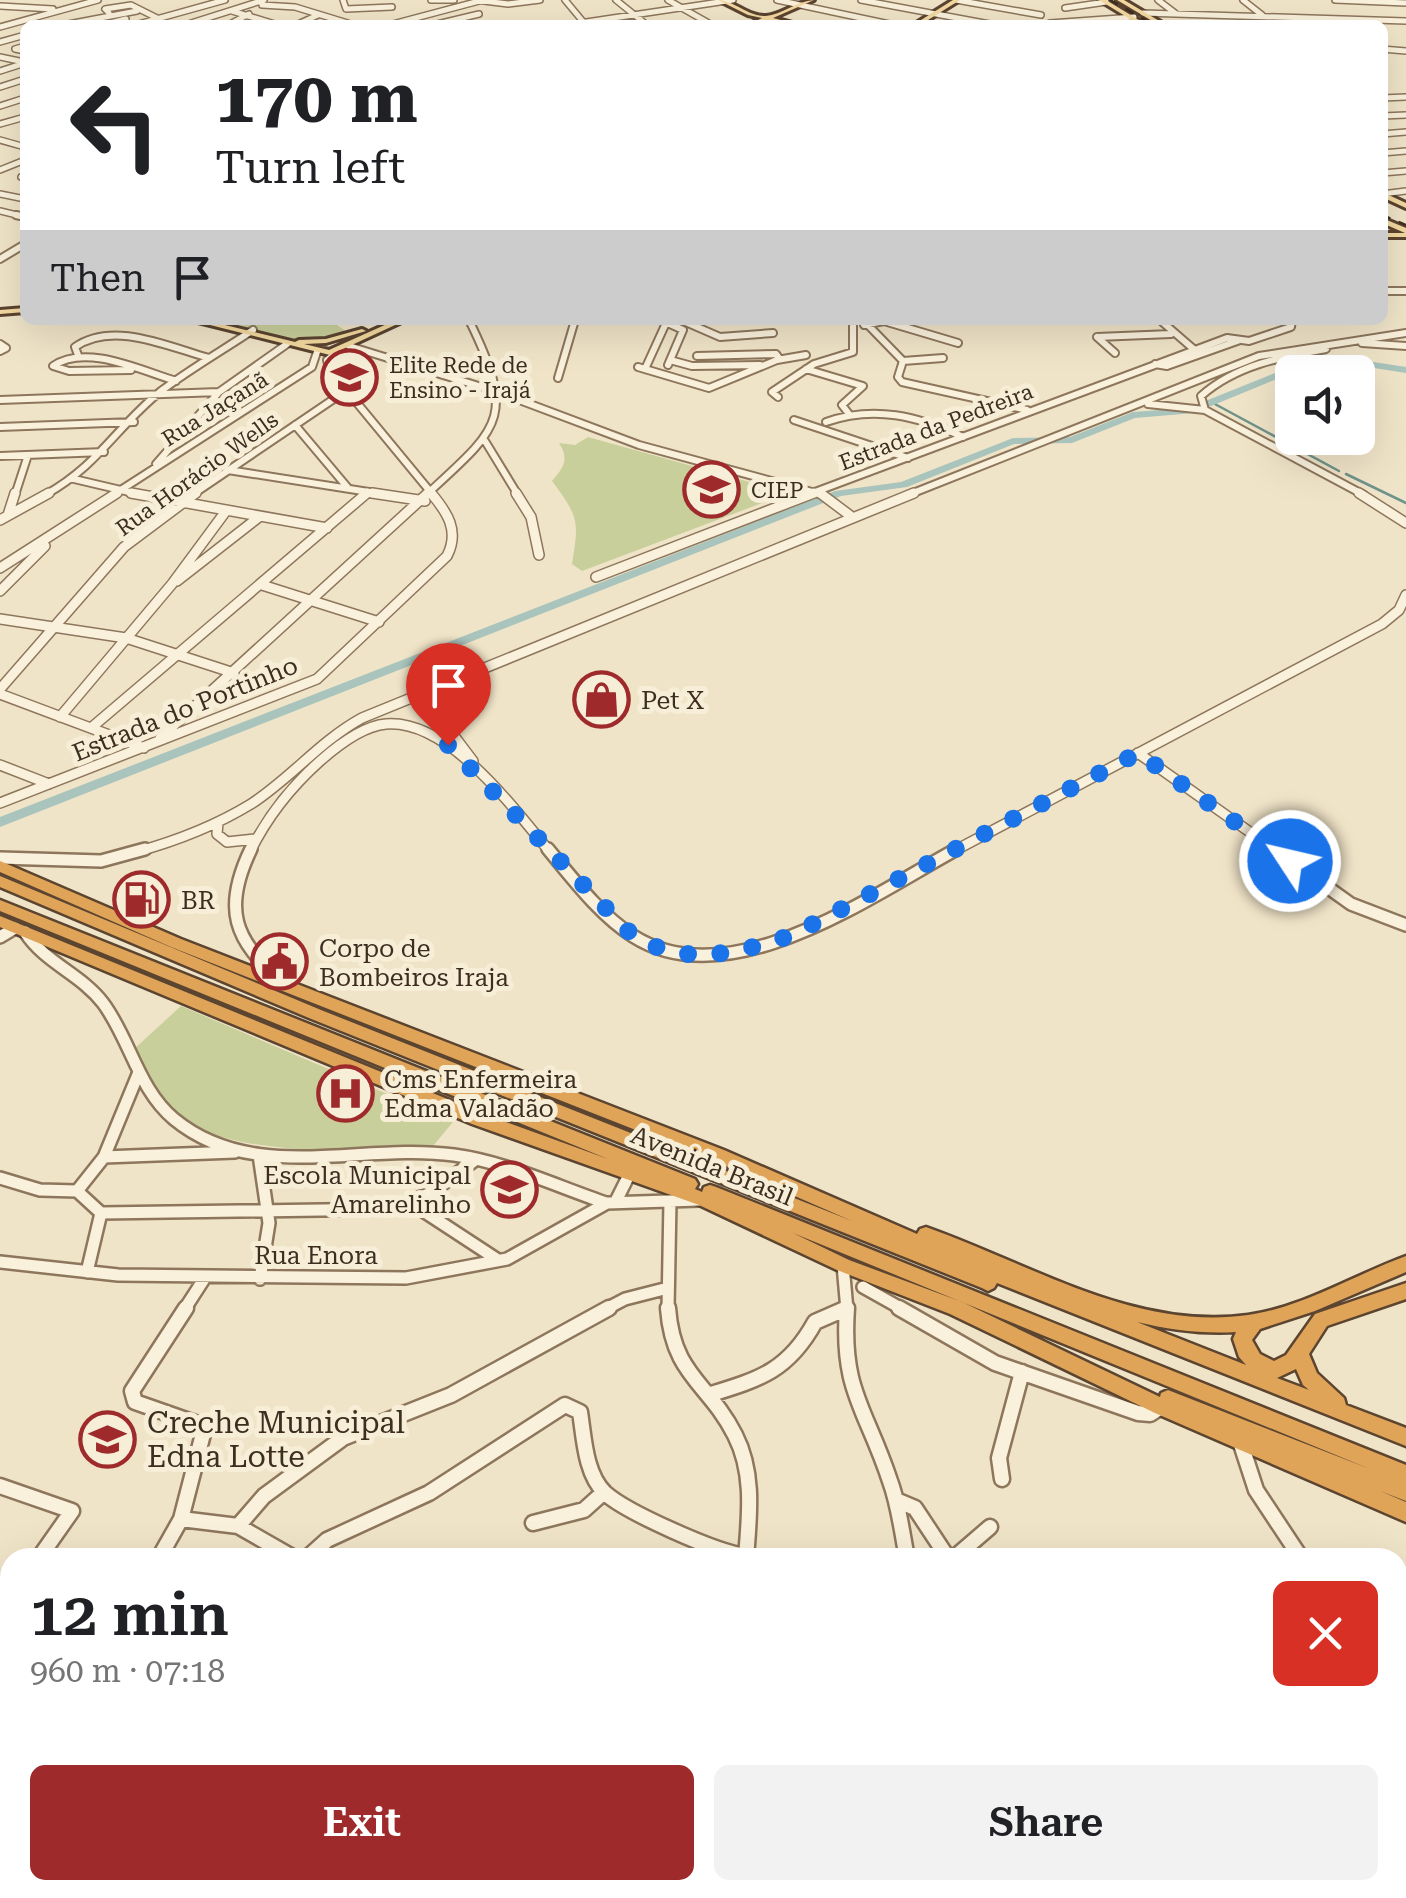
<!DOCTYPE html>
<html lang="en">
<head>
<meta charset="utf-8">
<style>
	body { margin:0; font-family:"Roboto Serif",serif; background:#f2f2f2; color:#202124; height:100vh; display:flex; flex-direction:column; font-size:38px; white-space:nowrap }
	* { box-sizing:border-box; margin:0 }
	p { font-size:32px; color:#757577 }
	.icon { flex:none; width:55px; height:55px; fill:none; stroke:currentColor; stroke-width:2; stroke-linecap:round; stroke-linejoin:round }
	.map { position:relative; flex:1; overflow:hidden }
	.drawer { position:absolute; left:0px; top:1548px; width:1408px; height:352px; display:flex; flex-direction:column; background:#fff; border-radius:30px 30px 0 0; box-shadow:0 10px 40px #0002 }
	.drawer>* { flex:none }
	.banner { position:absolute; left:20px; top:20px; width:1368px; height:305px; border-radius:15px; box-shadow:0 10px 40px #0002; background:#fff; color:#202124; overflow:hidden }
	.tools { position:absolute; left:1275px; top:355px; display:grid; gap:20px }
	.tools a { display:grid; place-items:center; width:100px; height:100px; border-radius:15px; background:#fff; box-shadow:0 10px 40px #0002; font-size:50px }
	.pin { position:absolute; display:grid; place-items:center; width:85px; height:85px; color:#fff; margin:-102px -42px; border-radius:50% 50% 50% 0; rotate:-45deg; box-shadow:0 0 10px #0007 }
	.pin .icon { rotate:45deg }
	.me { position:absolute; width:110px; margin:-55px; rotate:305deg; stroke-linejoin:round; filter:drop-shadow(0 0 8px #0008) }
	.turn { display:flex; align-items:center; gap:35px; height:210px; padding:0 30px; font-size:45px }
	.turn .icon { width:130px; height:130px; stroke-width:2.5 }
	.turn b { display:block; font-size:70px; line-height:85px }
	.then { display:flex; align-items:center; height:95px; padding:0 30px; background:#0003; gap:20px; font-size:38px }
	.round { display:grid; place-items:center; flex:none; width:105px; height:105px; border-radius:15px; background:#f2f2f2 }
	.headline { display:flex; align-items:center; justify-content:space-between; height:170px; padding:0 30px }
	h1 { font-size:60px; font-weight:600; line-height:75px }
	.cta { display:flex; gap:20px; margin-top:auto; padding:20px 30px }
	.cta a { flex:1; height:115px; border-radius:15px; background:#9e2a2b; color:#fff; font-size:40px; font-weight:600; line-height:115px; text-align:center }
	.cta a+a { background:#f2f2f2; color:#202124 }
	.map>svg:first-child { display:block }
	.green { fill:#c9cf9b }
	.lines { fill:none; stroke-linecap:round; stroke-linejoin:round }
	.stream { stroke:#6f938a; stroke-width:2.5 }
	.river { fill:#a9c4bc; fill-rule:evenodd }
	.minor-far4-casing { stroke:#8d765c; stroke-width:8 }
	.minor-far3-casing { stroke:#8d765c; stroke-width:10 }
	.minor-far2-casing { stroke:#8d765c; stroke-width:12 }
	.minor-far1-casing { stroke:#8d765c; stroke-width:16 }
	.minor-casing { stroke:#8d765c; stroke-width:19 }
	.major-casing { stroke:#5b4430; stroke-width:6 }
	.highway-casing { stroke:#5b4430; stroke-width:5 }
	.minor-far4 { stroke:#faf1dc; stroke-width:5 }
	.minor-far3 { stroke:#faf1dc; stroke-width:6 }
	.minor-far2 { stroke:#faf1dc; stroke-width:9 }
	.minor-far1 { stroke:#faf1dc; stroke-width:11 }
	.minor { stroke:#faf1dc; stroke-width:14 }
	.major { fill:#f3d9a0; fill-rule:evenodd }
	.highway { fill:#e0a458; fill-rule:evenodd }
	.rail { stroke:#3d2e20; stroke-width:2.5; stroke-dasharray:9 9; stroke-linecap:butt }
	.route { stroke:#1a73e8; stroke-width:18; stroke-dasharray:0 32.4 }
	.labels { text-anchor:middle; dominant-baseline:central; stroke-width:10; stroke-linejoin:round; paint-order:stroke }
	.far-poi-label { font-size:22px; fill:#3d2e20; stroke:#f7eed8; text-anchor:start }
	.far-street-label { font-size:22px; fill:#3d2e20; stroke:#f7eed8 }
	.poi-label { font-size:25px; fill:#3d2e20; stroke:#f7eed8; text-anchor:start }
	.street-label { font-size:25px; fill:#3d2e20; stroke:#f7eed8 }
	.near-poi-label { font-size:30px; fill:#3d2e20; stroke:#f7eed8; text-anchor:start }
</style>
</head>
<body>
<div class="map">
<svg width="1406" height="1898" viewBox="0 0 1406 1898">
	<rect width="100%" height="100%" fill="#f0e4c8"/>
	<path class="green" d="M 218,320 L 330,320 L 347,332 L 302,342 Z
		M 588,437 L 782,491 L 786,494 L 582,571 L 572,564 C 579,521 579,517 552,481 C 563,468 570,460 559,443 L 575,445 Z
		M 181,1006 L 453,1122 L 428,1152 C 362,1149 235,1158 183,1119 C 161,1103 146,1073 133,1050 Z"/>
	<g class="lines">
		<path class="stream" d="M 1213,403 L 1339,471
			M 1346,474 L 1406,503"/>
		<path class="river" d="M 1322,354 L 1406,367 L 1406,373 L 1323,360 L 1194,413 L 1135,418 L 1072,443 L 1014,444 L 907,487 L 841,496 L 0,827 L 0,817 L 835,491 L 901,482 L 1013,438 L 1070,437 L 1133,412 L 1188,408 Z
			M 12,1890 L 39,1890 L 35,1898 L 12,1898 Z"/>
		<defs>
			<path id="minor-far4" d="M 343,0 L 346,9 L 392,7
				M 431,0 L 454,0
				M 476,0 L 508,4 L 540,0
				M 565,0 L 585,24
				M 616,0 L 647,25
				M 668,0 L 712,25
				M 777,0 L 894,25
				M 861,0 L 995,25
				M 956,0 L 1041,15
				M 1158,0 L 1175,13
				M 1243,0 L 1262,15
				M 1335,0 L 1406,3
				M 262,5 L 295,7 L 354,25
				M 0,6 L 53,9
				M 1065,8 L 1106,2
				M 232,11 L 278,25
				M 109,13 L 105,9 L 131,5 L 157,18
				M 1143,13 L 1406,21
				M 1050,23 L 1134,17
				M 573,24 L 733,0
				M 63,25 L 137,11
				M 102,25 L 126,19
				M 135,25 L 225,0
				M 185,25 L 264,0
				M 228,25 L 249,14
				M 296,25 L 318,15
				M 389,25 L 483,0
				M 433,25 L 479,14
				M 0,27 L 98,0
				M 0,42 L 25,35
				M 25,46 L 15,49 L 25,51
				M 1382,49 L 1406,51
				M 0,57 L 24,62
				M 0,71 L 25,63
				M 0,87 L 25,79
				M 1382,98 L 1406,97
				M 0,106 L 25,98
				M 1382,116 L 1406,115
				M 0,124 L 25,117
				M 1382,134 L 1406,132
				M 0,140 L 25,147
				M 1382,153 L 1406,151
				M 0,170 L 25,160
				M 1382,173 L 1406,171
				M 21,177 L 25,178
				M 0,194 L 25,199
				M 1382,194 L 1406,191
				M 0,211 L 25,217"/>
			<path id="minor-far3" d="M 16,215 L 25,217
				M 0,259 L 25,244
				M 1382,291 L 1406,291
				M 661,320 L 683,330 L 668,365
				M 681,320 L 720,337 L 773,333
				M 1160,320 L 1197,352
				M 864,325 L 884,321 L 958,343
				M 868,325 L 903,361 L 898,377 L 902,382 L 1027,410
				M 1097,337 L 1171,334
				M 1097,337 L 1115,353
				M 1362,343 L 1406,346
				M 0,344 L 6,348 L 0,351
				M 349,346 L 498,392 L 639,445 L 823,495
				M 336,353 L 327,360 L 329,369 L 433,495
				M 78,355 L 75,347 C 113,320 169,347 209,358
				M 697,356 L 776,354 L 779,358
				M 670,360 L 692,366 L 760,365
				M 903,361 L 943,358
				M 1155,364 L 1167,366 L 1240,340
				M 638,367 L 709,388 L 777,360 L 806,355
				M 645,369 L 666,323
				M 806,369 L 863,386 L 842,405 L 849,414
				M 131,370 L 69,371 L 53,366 C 86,343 142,371 176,381
				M 558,378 L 575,320
				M 778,397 L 772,392 L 814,364 L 853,352 L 853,326
				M 0,400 L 219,392
				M 1148,404 L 1205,410 L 1364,495
				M 1205,410 L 1201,396 C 1236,365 1281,357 1326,349
				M 794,420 L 908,458
				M 826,422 C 874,405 918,416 963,437
				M 295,425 L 348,488
				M 0,427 L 134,422
				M 485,441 L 518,495
				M 0,456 L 104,452
				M 156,464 L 219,392 L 287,344
				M 228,470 L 388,495
				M 74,479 L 142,495
				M 15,495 L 28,455
				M 45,495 C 99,465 117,426 161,391 C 190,369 223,350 253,330
				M 113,495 L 312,367 L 317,352
				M 192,495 L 347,390
				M 364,495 L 368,492
				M 426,495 C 500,427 517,418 469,320
				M 807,495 L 1227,338 L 1249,341 L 1291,327 L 1292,320
				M 908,495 L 1259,356 L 1406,333"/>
			<path id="minor-far2" d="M 131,493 L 327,528
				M 372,493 L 425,501
				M 516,493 L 531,517 L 539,555
				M 820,493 L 852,517
				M 1359,493 L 1406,523
				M 8,515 L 15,493
				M 0,520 L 49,493
				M 0,568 L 117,493
				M 596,577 L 814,493
				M 177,581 L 259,517
				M 262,585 L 379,622
				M 0,591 L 45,546
				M 0,619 L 126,638 L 234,673
				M 452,684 L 440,702 L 439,716 L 473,761
				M 0,689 L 124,547 L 196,493
				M 0,694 L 144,748
				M 60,717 L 172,584 L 226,511
				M 91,728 L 367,493
				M 160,738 L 428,493
				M 1138,753 L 1278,852
				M 0,765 L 49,784
				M 0,803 L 317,679 L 447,556 C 460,531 447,512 431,493
				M 218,823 L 217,834 L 227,842 L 255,839
				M 136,852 C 176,841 215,826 251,804 C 290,779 320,741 362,718 L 914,493
				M 250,852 C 267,817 291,787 320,761 C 337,746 362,726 386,724 C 449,719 514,809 550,852
				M 952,852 L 1382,624 L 1399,610 L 1406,595"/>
			<path id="minor-far1" d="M 251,849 C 222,909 234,940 282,982
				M 548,849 C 573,879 600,915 633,936 C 730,998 872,895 957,849
				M 1274,849 L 1351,904 L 1406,925
				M 0,858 L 101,861 L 145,849
				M 25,932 C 45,963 81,974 103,1003 C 130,1039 138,1089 174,1119 C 254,1185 361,1142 454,1155 C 506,1162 556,1186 606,1203
				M 0,937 L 15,928
				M 259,1155 L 269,1223 L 260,1279
				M 104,1157 L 235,1152
				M 0,1178 L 40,1190 L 77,1191
				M 616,1201 L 630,1173
				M 411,1203 L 498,1260
				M 101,1213 L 390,1209 L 429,1194 L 475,1160
				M 0,1262 L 118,1275 L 406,1278 L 507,1259 L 607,1203 L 699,1200
				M 843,1265 L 847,1310
				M 87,1272 L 101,1213 L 77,1191 L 104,1157 L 139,1072
				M 863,1287 L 904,1310
				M 184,1310 L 206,1276
				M 604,1310 L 625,1299 L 668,1288
				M 668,1310 L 670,1201
				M 842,1310 L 847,1308"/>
			<path id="minor" d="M 668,1308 C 673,1376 708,1382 735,1435 C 755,1474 749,1517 746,1558
				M 847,1308 C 841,1391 866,1408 890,1481 C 899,1505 902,1533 907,1558
				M 899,1308 L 995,1363 L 1138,1413 L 1150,1414 L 1161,1407
				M 708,1395 C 760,1379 788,1371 815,1322 L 847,1308
				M 1240,1441 L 1256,1490 L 1301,1558
				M 1002,1479 L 999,1458 L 1022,1372
				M 0,1486 L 72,1511 L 39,1558
				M 896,1500 L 915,1508 L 948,1558
				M 181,1519 L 238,1526 L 294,1558
				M 533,1523 L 584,1510 L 604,1492
				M 238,1526 L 264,1496 L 343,1438 L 451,1395 L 609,1308
				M 159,1558 L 181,1519 L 203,1434 L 195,1423 L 135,1402 L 132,1391 L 186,1308
				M 307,1558 L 327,1540 L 429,1493 L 565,1405 L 580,1412 C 584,1437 585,1474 605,1493 C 626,1512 717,1553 746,1556
				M 954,1558 L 990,1527
				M 0,1607 L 10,1594
				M 1398,1638 L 1406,1636
				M 0,1707 L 5,1735 L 0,1752
				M 1398,1767 L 1406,1764
				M 1398,1779 L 1406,1787
				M 272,1890 L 273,1898
				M 1005,1890 L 1020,1898
				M 1202,1890 L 1206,1898
				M 1259,1890 L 1263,1898
				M 1309,1890 L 1313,1898
				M 1393,1890 L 1396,1898
				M 0,1892 L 10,1882
				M 142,1898 L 143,1890
				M 801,1898 L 802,1890
				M 1112,1898 L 1121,1890"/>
			<path id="major" d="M 718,0 C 735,1 749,17 766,16 C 781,15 797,1 814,0 L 773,18 L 800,25 C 790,25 780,20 770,20 C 763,20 756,25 748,25 L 762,18 L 748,15 Z
				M 953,0 L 960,0 L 920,25 L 913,25 Z
				M 1099,0 L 1106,0 L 1147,25 L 1140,25 Z
				M 1117,0 L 1124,0 L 1166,25 L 1159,25 Z
				M 1382,192 L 1406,203 L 1406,208 L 1382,197 Z
				M 1382,218 L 1406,228 L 1406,237 L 1382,237 L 1382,233 L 1405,233 L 1382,223 Z
				M 25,308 L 25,312 L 0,314 L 0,310 Z
				M 190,320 L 204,320 L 295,342 L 299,340 L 326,339 L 362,329 L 366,331 L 326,343 L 304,344 L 329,350 L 396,320 L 406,320 L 330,355 Z"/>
			<path id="highway" d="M 0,861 L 181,939 L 724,1150 L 917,1234 L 920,1229 L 926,1227 C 1029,1263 1134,1331 1248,1315 C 1304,1307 1354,1275 1406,1256 L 1406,1272 L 1315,1311 L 1260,1329 L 1252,1340 L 1260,1354 L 1274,1361 L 1286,1355 L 1315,1314 L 1406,1283 L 1406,1299 L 1327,1326 L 1309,1354 L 1317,1373 L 1344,1398 L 1346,1405 L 1406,1428 L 1406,1446 L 997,1283 L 994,1288 L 988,1291 L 982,1288 L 309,1018 L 0,887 L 0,876 L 321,1010 L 852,1221 L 712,1160 L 171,947 L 0,872 ZM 1137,1322 C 1170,1330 1202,1334 1236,1332 L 1233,1339 L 1239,1357 L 1246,1365 ZM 1296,1369 L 1303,1385 L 1309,1390 L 1277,1378 Z
				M 0,900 L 695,1179 L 698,1184 L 695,1189 L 702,1192 L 704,1187 L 710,1185 L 716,1187 L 1406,1465 L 1406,1501 L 1380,1491 L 1406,1502 L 1406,1522 L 1155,1413 L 950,1314 L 837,1270 L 699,1205 L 472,1124 L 0,927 L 0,916 L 484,1114 L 608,1159 L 0,911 ZM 793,1233 L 1370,1469 L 1168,1390 L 1161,1393 L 1160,1397 L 962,1302 L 849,1260 Z"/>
		</defs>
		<use href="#minor-far4" class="minor-far4-casing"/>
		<use href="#minor-far3" class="minor-far3-casing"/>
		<use href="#minor-far2" class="minor-far2-casing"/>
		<use href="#minor-far1" class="minor-far1-casing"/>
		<use href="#minor" class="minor-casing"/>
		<use href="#major" class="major-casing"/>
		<use href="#highway" class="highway-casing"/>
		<use href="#minor-far4" class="minor-far4"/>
		<use href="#minor-far3" class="minor-far3"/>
		<use href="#minor-far2" class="minor-far2"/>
		<use href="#minor-far1" class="minor-far1"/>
		<use href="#minor" class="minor"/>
		<use href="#major" class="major"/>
		<use href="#highway" class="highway"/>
		<path class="rail" d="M 1110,0 L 1154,25
			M 1382,215 L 1406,225"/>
	</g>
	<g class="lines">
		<path class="route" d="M 448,745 L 628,931 C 678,969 737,954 792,935 L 1138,753 L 1290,861"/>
	</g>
	<defs>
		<symbol id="school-ring" viewBox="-11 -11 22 22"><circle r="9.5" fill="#f7eed8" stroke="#9e2a2b" stroke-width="1.5"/><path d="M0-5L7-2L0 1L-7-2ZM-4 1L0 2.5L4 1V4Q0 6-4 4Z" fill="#9e2a2b"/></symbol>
		<symbol id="shop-ring" viewBox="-11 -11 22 22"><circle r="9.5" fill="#f7eed8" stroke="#9e2a2b" stroke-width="1.5"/><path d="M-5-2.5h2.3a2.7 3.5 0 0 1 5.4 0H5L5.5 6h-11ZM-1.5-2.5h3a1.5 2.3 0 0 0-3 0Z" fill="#9e2a2b"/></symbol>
		<symbol id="fuel-ring" viewBox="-11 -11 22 22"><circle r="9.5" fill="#f7eed8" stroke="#9e2a2b" stroke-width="1.5"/><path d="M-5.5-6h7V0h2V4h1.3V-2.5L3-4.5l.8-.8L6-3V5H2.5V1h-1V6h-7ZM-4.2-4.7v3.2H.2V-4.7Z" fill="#9e2a2b"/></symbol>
		<symbol id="civic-ring" viewBox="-11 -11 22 22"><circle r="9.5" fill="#f7eed8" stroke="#9e2a2b" stroke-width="1.5"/><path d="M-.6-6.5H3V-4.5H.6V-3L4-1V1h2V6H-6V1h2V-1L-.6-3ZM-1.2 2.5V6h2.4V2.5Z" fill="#9e2a2b"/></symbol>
		<symbol id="hospital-ring" viewBox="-11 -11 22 22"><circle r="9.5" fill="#f7eed8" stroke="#9e2a2b" stroke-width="1.5"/><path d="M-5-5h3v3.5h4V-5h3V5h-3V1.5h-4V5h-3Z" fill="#9e2a2b"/></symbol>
	</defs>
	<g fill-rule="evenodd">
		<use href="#school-ring" x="318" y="346" width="63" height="63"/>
		<use href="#school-ring" x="680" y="458" width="63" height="63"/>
		<use href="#shop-ring" x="570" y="668" width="63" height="63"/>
		<use href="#fuel-ring" x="110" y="868" width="63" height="63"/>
		<use href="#civic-ring" x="248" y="930" width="63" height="63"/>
		<use href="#hospital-ring" x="314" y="1062" width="63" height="63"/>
		<use href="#school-ring" x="478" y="1158" width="63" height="63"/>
		<use href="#school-ring" x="76" y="1408" width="63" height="63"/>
	</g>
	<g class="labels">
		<g class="far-poi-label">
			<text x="389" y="365">Elite Rede de<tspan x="389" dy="25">Ensino - Irajá</tspan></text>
			<text x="751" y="490">CIEP</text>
		</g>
		<g class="far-street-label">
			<text transform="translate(215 409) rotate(-32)">Rua Jaçanã</text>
			<text transform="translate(936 427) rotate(-21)">Estrada da Pedreira</text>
			<text transform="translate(197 474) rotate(-36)">Rua Horácio Wells</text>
		</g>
		<g class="poi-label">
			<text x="641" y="700">Pet X</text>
			<text x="181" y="900">BR</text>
			<text x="319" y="948">Corpo de<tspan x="319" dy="29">Bombeiros Iraja</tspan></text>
			<text x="384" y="1079">Cms Enfermeira<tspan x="384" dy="29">Edma Valadão</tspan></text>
			<text x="471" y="1175" text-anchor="end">Escola Municipal<tspan x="471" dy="29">Amarelinho</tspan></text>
		</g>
		<g class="street-label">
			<text transform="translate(185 709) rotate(-22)">Estrada do Portinho</text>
			<text transform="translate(712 1166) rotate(22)">Avenida Brasil</text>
			<text x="316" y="1255">Rua Enora</text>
		</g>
		<g class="near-poi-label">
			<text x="147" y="1422">Creche Municipal<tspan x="147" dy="34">Edna Lotte</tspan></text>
		</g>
	</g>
</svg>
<div class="tools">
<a><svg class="icon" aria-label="sound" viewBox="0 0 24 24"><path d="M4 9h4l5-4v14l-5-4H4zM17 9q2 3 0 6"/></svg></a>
</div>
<div class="pin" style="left:448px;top:745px;background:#d93025"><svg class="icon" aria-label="arrive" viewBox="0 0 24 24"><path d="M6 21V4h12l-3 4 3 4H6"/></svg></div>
<svg class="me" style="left:1290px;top:861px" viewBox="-20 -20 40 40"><circle r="17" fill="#1a73e8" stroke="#fff" stroke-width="3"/><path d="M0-11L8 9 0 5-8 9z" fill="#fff"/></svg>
<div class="banner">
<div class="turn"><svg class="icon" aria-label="left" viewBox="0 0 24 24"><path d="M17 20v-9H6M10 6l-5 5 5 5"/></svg><div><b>170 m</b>Turn left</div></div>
<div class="then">Then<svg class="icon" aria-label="arrive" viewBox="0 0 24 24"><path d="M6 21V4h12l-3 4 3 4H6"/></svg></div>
</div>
<section class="drawer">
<div class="headline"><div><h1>12 min</h1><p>960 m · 07:18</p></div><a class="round" style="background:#d93025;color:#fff"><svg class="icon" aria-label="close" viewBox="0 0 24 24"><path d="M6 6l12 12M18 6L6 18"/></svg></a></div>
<div class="cta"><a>Exit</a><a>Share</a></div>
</section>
</div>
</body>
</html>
